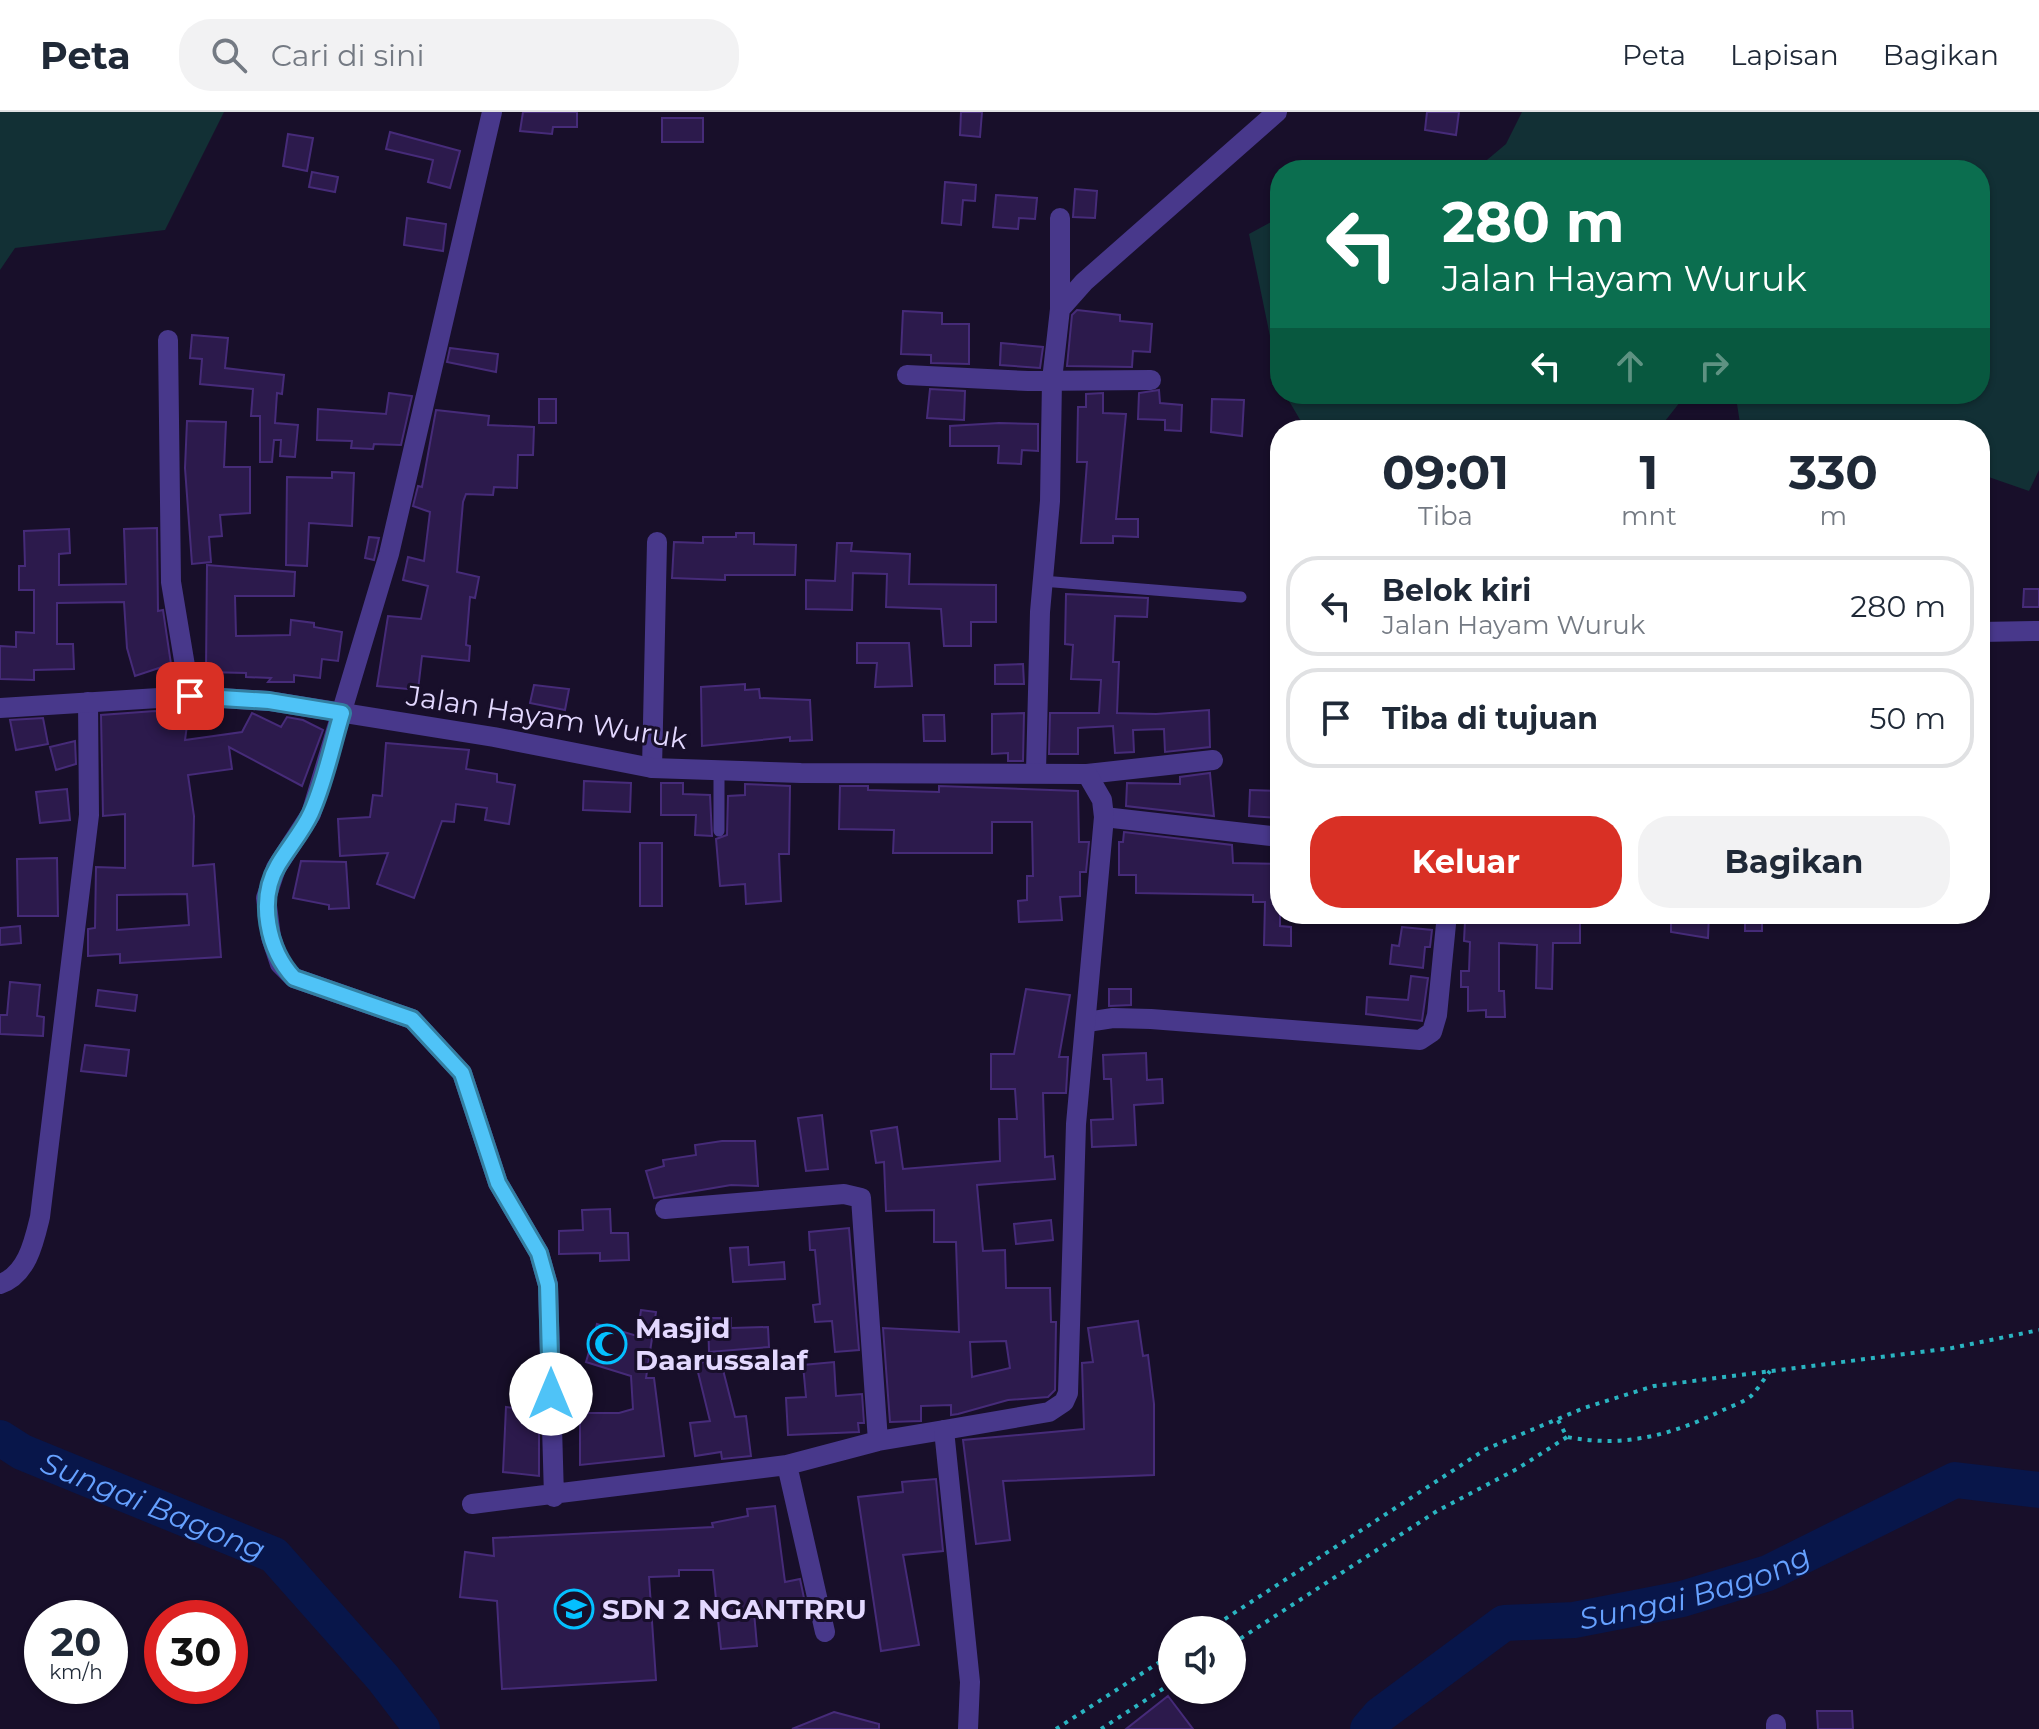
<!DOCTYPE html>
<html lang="id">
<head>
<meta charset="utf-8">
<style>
	body { margin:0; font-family:Montserrat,sans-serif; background:#f2f2f3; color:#1f2937; height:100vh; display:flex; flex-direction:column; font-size:30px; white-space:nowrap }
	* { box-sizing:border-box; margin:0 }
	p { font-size:26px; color:#747a83 }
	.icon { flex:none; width:44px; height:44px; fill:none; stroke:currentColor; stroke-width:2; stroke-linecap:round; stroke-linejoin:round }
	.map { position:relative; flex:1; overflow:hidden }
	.side { position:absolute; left:1270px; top:308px; width:720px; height:504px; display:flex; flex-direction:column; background:#fff; border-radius:32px; box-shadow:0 2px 6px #0004 }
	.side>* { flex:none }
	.top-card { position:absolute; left:1270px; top:48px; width:720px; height:244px; border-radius:32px; box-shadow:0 2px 6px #0004; background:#0b6e4f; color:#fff; overflow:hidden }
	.fabs { position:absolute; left:1158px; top:1504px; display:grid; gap:16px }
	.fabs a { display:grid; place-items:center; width:88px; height:88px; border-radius:50%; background:#fff; box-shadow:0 2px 6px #0004; font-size:40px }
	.speed { position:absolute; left:24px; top:1488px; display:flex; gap:16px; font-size:40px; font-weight:700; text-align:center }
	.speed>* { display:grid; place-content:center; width:104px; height:104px; border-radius:50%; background:#fff; box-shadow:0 2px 6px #0004; line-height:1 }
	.speed small { font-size:20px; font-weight:400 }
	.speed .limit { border:12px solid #d22; background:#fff; color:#111 }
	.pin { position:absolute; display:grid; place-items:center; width:68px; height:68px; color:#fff; margin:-34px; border-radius:16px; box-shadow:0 4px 12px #0006 }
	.me { position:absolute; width:88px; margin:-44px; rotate:0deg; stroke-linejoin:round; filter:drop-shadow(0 0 6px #0008) }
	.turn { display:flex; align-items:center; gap:28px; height:168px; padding:0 40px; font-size:36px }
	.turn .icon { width:104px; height:104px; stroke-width:2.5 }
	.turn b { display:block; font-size:56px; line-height:68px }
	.lanes { display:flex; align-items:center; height:76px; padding:0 40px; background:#0003; justify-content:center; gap:40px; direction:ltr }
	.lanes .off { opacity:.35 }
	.eta { display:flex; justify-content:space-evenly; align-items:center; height:136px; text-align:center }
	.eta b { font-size:48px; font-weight:700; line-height:56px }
	.primary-button { display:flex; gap:16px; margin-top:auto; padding:16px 40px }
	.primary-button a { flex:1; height:92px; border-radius:32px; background:#d93025; color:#fff; font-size:32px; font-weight:700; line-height:92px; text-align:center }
	.primary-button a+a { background:#f2f2f3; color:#1f2937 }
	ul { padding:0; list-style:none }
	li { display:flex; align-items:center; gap:24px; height:100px; margin:0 16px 12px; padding:0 24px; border:4px solid #e0e1e3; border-radius:32px }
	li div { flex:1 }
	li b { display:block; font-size:30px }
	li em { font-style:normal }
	header { display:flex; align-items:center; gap:48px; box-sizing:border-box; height:112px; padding:0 40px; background:#fff; border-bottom:2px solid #e0e1e3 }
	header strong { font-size:38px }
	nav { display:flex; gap:44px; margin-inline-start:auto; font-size:28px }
	.search { width:560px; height:72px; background:#f2f2f3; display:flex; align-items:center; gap:20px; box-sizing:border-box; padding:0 28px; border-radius:32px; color:#747a83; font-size:30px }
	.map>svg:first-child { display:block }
	.green { fill:#123035 }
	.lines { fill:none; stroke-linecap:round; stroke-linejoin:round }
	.river { stroke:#08164a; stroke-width:36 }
	.building { fill:#2c1a4c; stroke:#462b79; stroke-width:2; fill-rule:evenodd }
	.path { stroke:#2ab4c1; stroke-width:4; stroke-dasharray:4 6; stroke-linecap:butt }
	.service { stroke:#48388b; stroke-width:11 }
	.minor { stroke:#48388b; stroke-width:20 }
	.tertiary { stroke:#48388b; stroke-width:20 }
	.route-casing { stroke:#337fa1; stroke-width:20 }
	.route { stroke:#4fc3f7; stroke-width:14 }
	.labels { text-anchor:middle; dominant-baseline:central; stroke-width:6; stroke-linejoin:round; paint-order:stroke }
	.street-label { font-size:28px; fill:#e3d8ff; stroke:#180f2a }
	.poi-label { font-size:28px; font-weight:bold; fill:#e3d8ff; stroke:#180f2a; text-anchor:start }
	.water-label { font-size:30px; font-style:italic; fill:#66a1ff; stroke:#180f2a }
</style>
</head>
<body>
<header>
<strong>Peta</strong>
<div class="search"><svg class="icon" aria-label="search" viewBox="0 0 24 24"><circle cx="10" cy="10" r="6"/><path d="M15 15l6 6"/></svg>Cari di sini</div>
<nav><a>Peta</a><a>Lapisan</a><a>Bagikan</a></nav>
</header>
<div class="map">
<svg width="2039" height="1617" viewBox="0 0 2039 1617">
	<rect width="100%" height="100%" fill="#180f2a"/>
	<path class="green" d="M 0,0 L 224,0 L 165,118 L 15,136 L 0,158 Z
		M 1522,0 L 2039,0 L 2039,358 L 2029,379 L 1980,362 L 1980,318 L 1741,318 L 1737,292 L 1684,285 L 1658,318 L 1306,318 L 1285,282 L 1980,282 L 1980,58 L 1475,58 L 1506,32 Z
		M 1280,105 L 1280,273 L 1249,122 Z"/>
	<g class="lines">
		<g class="river">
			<path id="s1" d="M 0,1326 L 22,1340 L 274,1443 L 383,1566 L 422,1617"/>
			<path id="s2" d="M 1368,1617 L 1380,1603 L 1504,1511 L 1574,1508 L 1682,1487 L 1768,1461 L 1955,1368 L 2039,1378"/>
		</g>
	</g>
	<path class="building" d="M 523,0 L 577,0 L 577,15 L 553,15 L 552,22 L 520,19 Z
		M 961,0 L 982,0 L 980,25 L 960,23 Z
		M 1427,0 L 1459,0 L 1456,23 L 1425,18 Z
		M 662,6 L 703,6 L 703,30 L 662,30 Z
		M 390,20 L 460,39 L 450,76 L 428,70 L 433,48 L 386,37 Z
		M 288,22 L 313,26 L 307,59 L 283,54 Z
		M 312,60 L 338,65 L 335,80 L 309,75 Z
		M 945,70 L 976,73 L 975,89 L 963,88 L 961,113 L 942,111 Z
		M 1075,77 L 1097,79 L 1095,106 L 1073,105 Z
		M 996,83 L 1037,86 L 1035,107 L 1019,106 L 1018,117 L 993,115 Z
		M 407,106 L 446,112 L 443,139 L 404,133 Z
		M 1077,198 L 1120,203 L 1120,209 L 1152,212 L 1150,240 L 1133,239 L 1132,255 L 1067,254 L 1072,203 Z
		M 903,199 L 942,201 L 942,212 L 969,212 L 969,252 L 931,251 L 931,243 L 901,242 Z
		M 192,223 L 228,226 L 225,256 L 284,263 L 282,282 L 277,281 L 275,311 L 298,313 L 295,345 L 280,344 L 281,328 L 274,328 L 272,350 L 260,350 L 260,304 L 251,304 L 253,277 L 200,272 L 202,247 L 190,246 Z
		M 1001,231 L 1043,235 L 1040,256 L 1000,253 Z
		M 450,236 L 498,242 L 496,260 L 447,250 Z
		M 930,277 L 965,279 L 964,308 L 927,306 Z
		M 1159,278 L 1160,291 L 1182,293 L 1181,319 L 1165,318 L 1165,308 L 1138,307 L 1139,281 Z
		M 389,281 L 412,284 L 401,333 L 374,332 L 373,337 L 351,336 L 352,329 L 317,328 L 318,297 L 386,302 Z
		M 1103,281 L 1103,301 L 1126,302 L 1116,407 L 1138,407 L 1138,425 L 1113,424 L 1113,431 L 1081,431 L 1087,350 L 1077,350 L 1078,295 L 1086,295 L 1086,282 Z
		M 539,287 L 556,287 L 556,311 L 539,311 Z
		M 1212,287 L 1244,288 L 1242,324 L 1211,320 Z
		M 436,298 L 489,304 L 488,313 L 534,315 L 533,343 L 518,343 L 517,376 L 494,375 L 493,383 L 466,382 L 463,390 L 457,460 L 479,465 L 475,486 L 470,485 L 466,533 L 470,534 L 469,549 L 422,544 L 418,578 L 377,574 L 388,504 L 421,507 L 428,474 L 403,468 L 408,445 L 424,449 L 430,400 L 413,394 L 418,374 L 422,375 Z
		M 187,309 L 226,310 L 224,355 L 250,355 L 250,401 L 220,403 L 222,424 L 209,425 L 211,450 L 192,452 L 185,356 Z
		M 999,311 L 1038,312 L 1038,339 L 1022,338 L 1021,352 L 998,351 L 999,334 L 950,334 L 950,314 Z
		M 332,360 L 354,361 L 352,414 L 309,411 L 307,454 L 286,453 L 287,365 L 332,366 Z
		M 157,416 L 158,499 L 163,498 L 171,552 L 135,564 L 127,536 L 124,490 L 57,491 L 57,532 L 73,532 L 74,557 L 34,558 L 34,568 L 0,567 L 0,534 L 16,535 L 16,520 L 34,521 L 34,478 L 19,478 L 19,454 L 25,454 L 24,419 L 69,417 L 70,441 L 59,442 L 59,473 L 126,472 L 124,417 Z
		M 736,421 L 754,421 L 754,432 L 796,433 L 795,463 L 725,463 L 725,468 L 672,466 L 674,430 L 703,431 L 703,425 L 736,425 Z
		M 369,425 L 379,426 L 374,448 L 365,446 Z
		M 837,431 L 852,431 L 851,439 L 910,442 L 909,472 L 996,473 L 996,510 L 971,510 L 971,534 L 944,534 L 941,497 L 886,495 L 887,462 L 853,461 L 852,498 L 806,497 L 806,468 L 835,469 Z
		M 207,453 L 295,460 L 294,484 L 235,484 L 236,524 L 290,523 L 291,508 L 314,511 L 314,515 L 342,520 L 338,549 L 322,547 L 320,566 L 294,563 L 294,570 L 268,570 L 271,566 L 246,565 L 246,561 L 206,560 Z
		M 2024,477 L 2039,477 L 2039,495 L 2023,495 Z
		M 1066,482 L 1148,486 L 1147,505 L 1115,504 L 1113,550 L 1119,550 L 1117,601 L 1156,602 L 1209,598 L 1210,635 L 1165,640 L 1164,617 L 1133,618 L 1134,640 L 1115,641 L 1113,614 L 1078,616 L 1078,642 L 1049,642 L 1050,601 L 1099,601 L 1101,568 L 1071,567 L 1073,533 L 1065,532 Z
		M 857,531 L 909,531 L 912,574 L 875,575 L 877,551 L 857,551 Z
		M 1023,552 L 1024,572 L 995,572 L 995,553 Z
		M 745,572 L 745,578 L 759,577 L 760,586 L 810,588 L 812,628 L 790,629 L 790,625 L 702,634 L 701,575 Z
		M 534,573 L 569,577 L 565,598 L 530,591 Z
		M 155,599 L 188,606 L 185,628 L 242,620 L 252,601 L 281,615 L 287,605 L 303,608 L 323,618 L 302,674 L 229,635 L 232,657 L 188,663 L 194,704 L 193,754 L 214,752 L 221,845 L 120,851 L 120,842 L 88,844 L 88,817 L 95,816 L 96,755 L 125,756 L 125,702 L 103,704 L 101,603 ZM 187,782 L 189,813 L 117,818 L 117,783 Z
		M 1024,601 L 1023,649 L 1008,649 L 1008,641 L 992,642 L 992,602 Z
		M 923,603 L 944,603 L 945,629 L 924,629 Z
		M 43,606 L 48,632 L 16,638 L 10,608 Z
		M 75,629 L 76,652 L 56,658 L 50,635 Z
		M 386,631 L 469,638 L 466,657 L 497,662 L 497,670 L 515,673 L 509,712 L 485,708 L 487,696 L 456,692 L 454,710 L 442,709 L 414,786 L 377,772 L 388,741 L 340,744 L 338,707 L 370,705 L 373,683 L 382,684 Z
		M 1210,661 L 1214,704 L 1126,694 L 1127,671 L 1180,672 L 1180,665 Z
		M 584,669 L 631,671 L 630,700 L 583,698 Z
		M 661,671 L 683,671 L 683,682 L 710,683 L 712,724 L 695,723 L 696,703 L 661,703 Z
		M 745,672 L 790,674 L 789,742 L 779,742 L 781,789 L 746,792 L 745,772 L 720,774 L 716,727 L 727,723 L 728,684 L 745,683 Z
		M 840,674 L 868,674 L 868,678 L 939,680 L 939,674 L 1078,679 L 1079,730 L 1089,730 L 1086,760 L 1080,760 L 1080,784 L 1060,785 L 1062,808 L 1019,810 L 1018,789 L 1027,788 L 1027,764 L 1033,764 L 1032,710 L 992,710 L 992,741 L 893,741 L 894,718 L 839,717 Z
		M 67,677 L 70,708 L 40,711 L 36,680 Z
		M 1250,678 L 1280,679 L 1280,706 L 1249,704 Z
		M 1124,720 L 1232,733 L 1233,751 L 1280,752 L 1280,814 L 1291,815 L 1291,834 L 1264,833 L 1265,790 L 1253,790 L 1253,783 L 1136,781 L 1136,763 L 1119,763 L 1119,730 L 1123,730 Z
		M 640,731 L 662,731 L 662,794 L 640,794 Z
		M 57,746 L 58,804 L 18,804 L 17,747 Z
		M 301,749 L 346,750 L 349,796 L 329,797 L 329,793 L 293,786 Z
		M 1495,802 L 1580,802 L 1580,831 L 1553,831 L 1552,877 L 1536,876 L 1537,833 L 1499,831 L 1499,879 L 1504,879 L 1505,905 L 1486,905 L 1486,898 L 1468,899 L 1468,875 L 1461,875 L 1461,859 L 1469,859 L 1470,830 L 1464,829 L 1465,809 L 1495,811 Z
		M 1671,802 L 1709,802 L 1708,826 L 1671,820 Z
		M 1745,802 L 1762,802 L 1762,819 L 1745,819 Z
		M 20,814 L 21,831 L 0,833 L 0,816 Z
		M 1402,815 L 1432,818 L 1430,835 L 1425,835 L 1423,856 L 1390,852 L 1392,833 L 1399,834 Z
		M 1411,864 L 1428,866 L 1422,909 L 1366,902 L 1367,885 L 1408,888 Z
		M 10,870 L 40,873 L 37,904 L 44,905 L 43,924 L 0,922 L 0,903 L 7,903 Z
		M 1026,877 L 1070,883 L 1059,945 L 1068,945 L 1066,981 L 1043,981 L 1045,1045 L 1053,1044 L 1055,1067 L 977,1073 L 983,1139 L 1005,1138 L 1006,1176 L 1050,1176 L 1051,1210 L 1056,1210 L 1055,1278 L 1048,1285 L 1008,1288 L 958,1302 L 951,1303 L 951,1293 L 921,1294 L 921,1309 L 890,1310 L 883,1216 L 959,1220 L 956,1130 L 934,1130 L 934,1098 L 886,1099 L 884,1050 L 876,1051 L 871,1019 L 897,1015 L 903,1057 L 1000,1049 L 999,1007 L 1017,1007 L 1015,977 L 991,977 L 991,942 L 1014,942 ZM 1006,1229 L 1010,1256 L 972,1265 L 970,1230 Z
		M 1109,877 L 1131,877 L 1131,893 L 1109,894 Z
		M 98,878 L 137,883 L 135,899 L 96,894 Z
		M 85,933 L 129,938 L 126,964 L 81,959 Z
		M 1146,941 L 1147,968 L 1162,967 L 1163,991 L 1134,993 L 1136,1033 L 1092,1035 L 1091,1008 L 1113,1007 L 1111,967 L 1104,967 L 1103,943 Z
		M 822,1003 L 828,1057 L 806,1059 L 798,1006 Z
		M 722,1029 L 755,1029 L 758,1074 L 731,1073 L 654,1086 L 646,1059 L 664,1054 L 663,1048 L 696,1043 L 695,1033 Z
		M 610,1097 L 611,1121 L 628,1121 L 629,1148 L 600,1149 L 600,1141 L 559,1142 L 559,1119 L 583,1118 L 582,1098 Z
		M 1051,1108 L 1053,1128 L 1016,1132 L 1014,1112 Z
		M 849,1116 L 859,1238 L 835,1240 L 832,1209 L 815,1210 L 813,1193 L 820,1192 L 815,1138 L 810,1138 L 809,1120 Z
		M 748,1135 L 749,1153 L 784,1150 L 785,1167 L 733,1170 L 730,1136 Z
		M 641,1198 L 656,1200 L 646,1266 L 654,1266 L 664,1344 L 580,1353 L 580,1301 L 619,1301 L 633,1297 L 631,1264 L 586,1250 L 597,1212 L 637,1224 Z
		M 708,1206 L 731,1206 L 731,1216 L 768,1215 L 769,1235 L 709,1240 Z
		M 1138,1209 L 1143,1244 L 1148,1243 L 1154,1292 L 1154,1363 L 1003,1369 L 1010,1428 L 976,1432 L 963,1328 L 1084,1317 L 1082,1251 L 1093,1250 L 1088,1216 Z
		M 720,1246 L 735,1305 L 746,1304 L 751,1344 L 722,1347 L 721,1340 L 695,1344 L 690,1311 L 710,1309 L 696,1252 Z
		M 834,1250 L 836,1284 L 862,1282 L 864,1311 L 858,1311 L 859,1320 L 788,1323 L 786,1286 L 806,1285 L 803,1253 Z
		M 506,1295 L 539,1300 L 539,1364 L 503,1360 Z
		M 936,1367 L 943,1439 L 903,1443 L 919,1533 L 881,1539 L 858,1385 L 903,1380 L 902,1370 Z
		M 775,1394 L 785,1470 L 800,1467 L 805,1491 L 754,1500 L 757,1534 L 721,1537 L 713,1458 L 679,1458 L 679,1464 L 649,1465 L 656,1568 L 502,1577 L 497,1489 L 460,1485 L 465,1440 L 494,1444 L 493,1426 L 713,1415 L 712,1411 L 748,1404 L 747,1397 Z
		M 1168,1584 L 1193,1617 L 1126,1617 Z
		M 1817,1599 L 1852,1599 L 1853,1617 L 1818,1617 Z
		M 834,1600 L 879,1612 L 879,1617 L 792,1617 Z"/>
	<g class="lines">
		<path class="path" d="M 1558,1308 L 1567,1325 C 1624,1336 1672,1323 1723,1298 C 1732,1294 1744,1290 1751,1284 C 1758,1277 1764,1267 1770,1259
			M 1208,1518 L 1486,1337 L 1584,1296 L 1654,1274 L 1952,1236 L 2039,1218
			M 1232,1532 L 1437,1399 L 1517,1357 L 1567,1325
			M 1056,1617 L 1172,1542
			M 1101,1617 L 1172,1571"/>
		<path class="service" d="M 1042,469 L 1241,485
			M 719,719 L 719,658"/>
		<path class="minor" d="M 492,0 L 389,442 L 311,702 L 276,756 L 266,786 L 271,825 L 280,852 L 294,866 L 412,907 L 462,961 L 498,1071 L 539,1141 L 548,1173 L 554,1385
			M 1060,197 L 1084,170 L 1277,0
			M 168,228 L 171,470 L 190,584
			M 907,263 L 1028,269 L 1151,268
			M 1980,520 L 2039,519
			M 652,656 L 657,430
			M 1036,659 L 1040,500 L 1050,389 L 1052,268 L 1060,197 L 1060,106
			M 1087,662 L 1213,648
			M 1104,705 L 1280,725
			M 1087,910 L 1113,906 L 1151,907 L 1420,928 L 1432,920 L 1437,903 L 1447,802
			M 665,1097 L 844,1082 L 861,1086 L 878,1329
			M 0,1172 C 27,1163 34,1130 40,1105 L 89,703 L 88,590
			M 787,1353 L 825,1520
			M 472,1392 L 787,1353 L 878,1329 L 944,1318
			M 1776,1612 L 1776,1617"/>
		<path class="tertiary" d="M 0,596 L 190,584 L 269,589 L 494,625 L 652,656 L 801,661 L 1087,662 L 1102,688 L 1104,705 L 1076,1012 L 1068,1281 L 1064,1290 L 1049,1300 L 944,1318 L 970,1570 L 968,1617"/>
	</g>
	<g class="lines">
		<defs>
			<path id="route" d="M 190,584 L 269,589 L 342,601 C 332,634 325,670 311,701 C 303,719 288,736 278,753 C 257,788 268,838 294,866 L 412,907 L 462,961 L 498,1071 L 539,1141 L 548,1173 L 551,1282"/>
		</defs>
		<use href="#route" class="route-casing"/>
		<use href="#route" class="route"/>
	</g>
	<defs>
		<symbol id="mosque-ring" viewBox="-11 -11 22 22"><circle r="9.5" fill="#180f2a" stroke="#04c0ff" stroke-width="1.5"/><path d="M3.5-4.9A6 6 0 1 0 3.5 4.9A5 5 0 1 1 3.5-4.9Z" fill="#04c0ff"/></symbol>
		<symbol id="school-ring" viewBox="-11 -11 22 22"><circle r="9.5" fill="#180f2a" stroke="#04c0ff" stroke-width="1.5"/><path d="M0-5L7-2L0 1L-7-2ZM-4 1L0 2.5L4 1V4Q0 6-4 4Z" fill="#04c0ff"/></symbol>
	</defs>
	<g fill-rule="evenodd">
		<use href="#mosque-ring" x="585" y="1210" width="44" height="44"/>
		<use href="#school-ring" x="552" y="1475" width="44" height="44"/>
	</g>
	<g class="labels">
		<g class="street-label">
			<text transform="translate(547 605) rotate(9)">Jalan Hayam Wuruk</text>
		</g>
		<g class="poi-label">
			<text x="635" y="1216">Masjid<tspan x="635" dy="32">Daarussalaf</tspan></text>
			<text x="602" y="1497">SDN 2 NGANTRRU</text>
		</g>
		<g class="water-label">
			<text stroke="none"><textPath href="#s1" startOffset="168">Sungai Bagong</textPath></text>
			<text stroke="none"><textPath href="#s2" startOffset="368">Sungai Bagong</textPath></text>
		</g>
	</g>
</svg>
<div class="fabs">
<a><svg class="icon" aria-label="sound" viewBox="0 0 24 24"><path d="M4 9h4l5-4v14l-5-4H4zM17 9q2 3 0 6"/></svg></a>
</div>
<div class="speed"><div>20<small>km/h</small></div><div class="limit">30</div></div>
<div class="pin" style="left:190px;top:584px;background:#d93025"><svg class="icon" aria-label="arrive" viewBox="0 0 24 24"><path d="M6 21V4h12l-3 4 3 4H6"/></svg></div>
<svg class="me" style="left:551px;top:1282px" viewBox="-20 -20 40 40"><circle r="19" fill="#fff"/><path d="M0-13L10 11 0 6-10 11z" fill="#4fc3f7"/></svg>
<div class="top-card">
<div class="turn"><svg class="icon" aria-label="left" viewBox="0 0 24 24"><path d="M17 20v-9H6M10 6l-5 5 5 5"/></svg><div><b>280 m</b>Jalan Hayam Wuruk</div></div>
<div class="lanes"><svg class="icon" aria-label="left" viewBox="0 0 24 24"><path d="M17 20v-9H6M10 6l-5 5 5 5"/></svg><svg class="icon off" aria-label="ahead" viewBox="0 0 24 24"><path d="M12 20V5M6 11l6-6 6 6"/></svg><svg class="icon off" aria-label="right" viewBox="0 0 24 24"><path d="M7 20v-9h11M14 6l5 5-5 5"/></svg></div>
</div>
<section class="side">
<div class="eta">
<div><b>09:01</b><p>Tiba</p></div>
<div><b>1</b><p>mnt</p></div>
<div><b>330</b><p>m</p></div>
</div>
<ul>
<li><svg class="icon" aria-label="left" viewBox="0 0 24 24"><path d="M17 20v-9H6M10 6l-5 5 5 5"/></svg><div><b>Belok kiri</b><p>Jalan Hayam Wuruk</p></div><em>280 m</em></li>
<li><svg class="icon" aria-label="arrive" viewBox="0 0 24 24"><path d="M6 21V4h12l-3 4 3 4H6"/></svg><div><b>Tiba di tujuan</b></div><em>50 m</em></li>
</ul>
<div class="primary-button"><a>Keluar</a><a>Bagikan</a></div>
</section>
</div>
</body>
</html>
